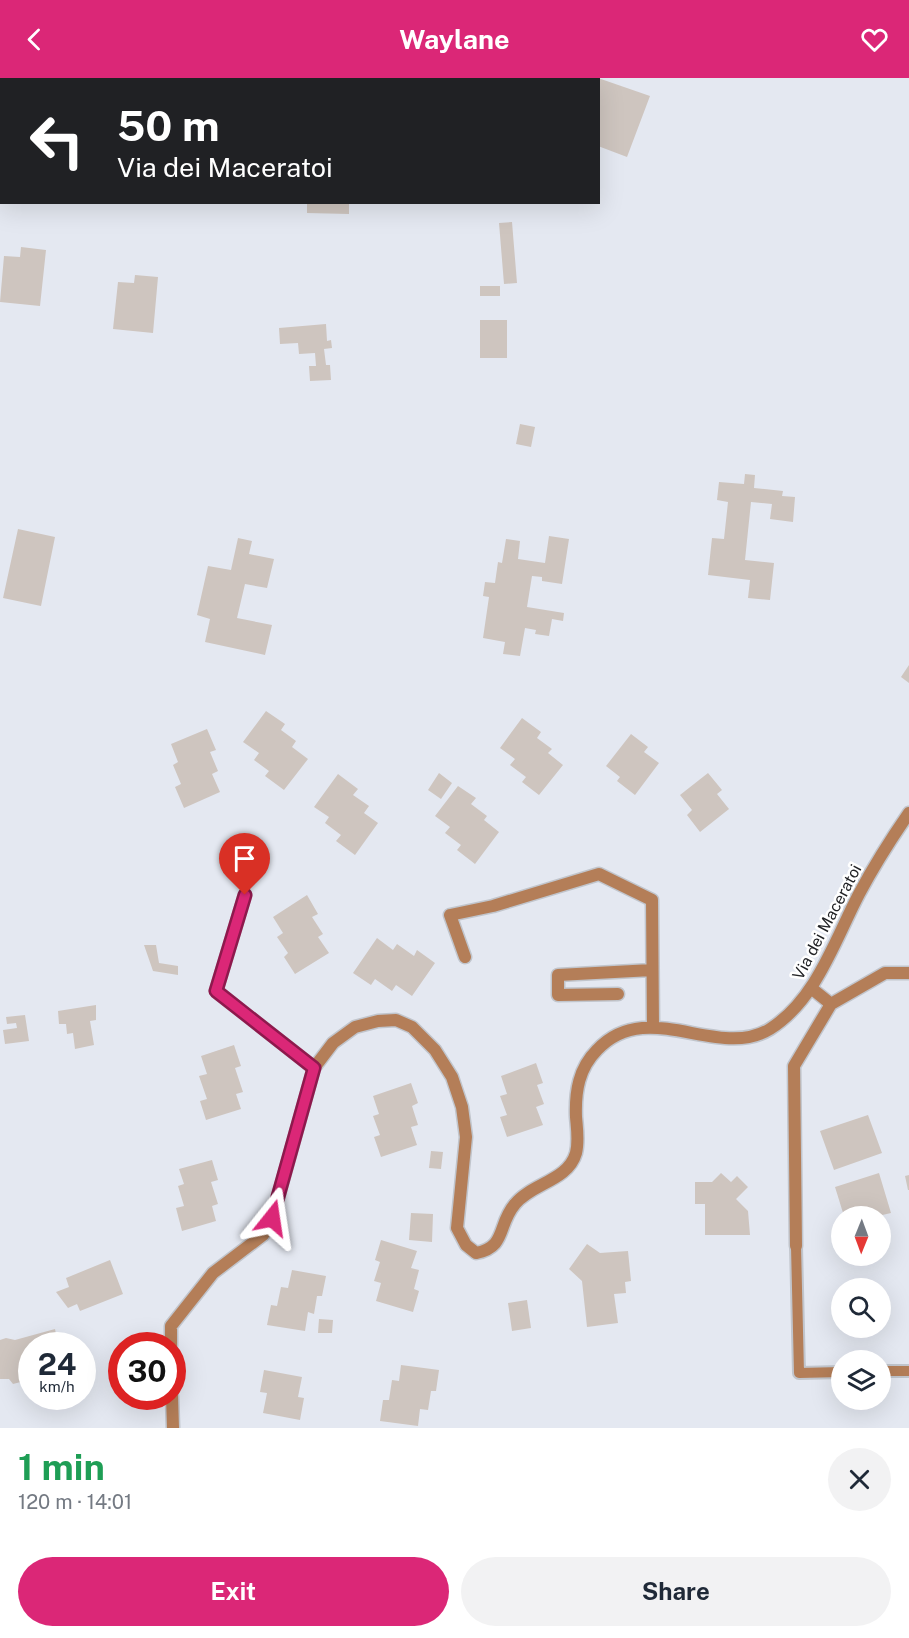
<!DOCTYPE html>
<html lang="en">
<head>
<meta charset="utf-8">
<style>
	body { margin:0; font-family:"Public Sans",sans-serif; background:#f2f2f3; color:#1f2937; height:100vh; display:flex; flex-direction:column; font-size:22px; white-space:nowrap }
	* { box-sizing:border-box; margin:0 }
	p { font-size:20px; color:#747a83 }
	.icon { flex:none; width:33px; height:33px; fill:none; stroke:currentColor; stroke-width:2; stroke-linecap:round; stroke-linejoin:round }
	.map { position:relative; height:1350px; overflow:hidden }
	.details { display:flex; flex-direction:column; background:#fff; flex:1 }
	.details>* { flex:none }
	.hud { position:absolute; left:0px; top:0px; width:600px; height:126px; box-shadow:0 6px 24px #0002; background:#202124; color:#fff; overflow:hidden }
	.needle { width:39px; rotate:181deg }
	.buttons { position:absolute; left:831px; top:1128px; display:grid; gap:12px }
	.buttons a { display:grid; place-items:center; width:60px; height:60px; border-radius:50%; background:#fff; box-shadow:0 6px 24px #0002; font-size:30px }
	.speed { position:absolute; left:18px; top:1254px; display:flex; gap:12px; font-size:30px; font-weight:700; text-align:center }
	.speed>* { display:grid; place-content:center; width:78px; height:78px; border-radius:50%; background:#fff; box-shadow:0 6px 24px #0002; line-height:1 }
	.speed small { font-size:15px; font-weight:400 }
	.speed .limit { border:9px solid #d22; background:#fff; color:#111 }
	.pin { position:absolute; display:grid; place-items:center; width:51px; height:51px; color:#fff; margin:-62px -26px; border-radius:50% 50% 50% 0; rotate:-45deg; box-shadow:0 0 6px #0007 }
	.pin .icon { rotate:45deg }
	.me { position:absolute; width:66px; margin:-33px; rotate:15deg; stroke-linejoin:round; filter:drop-shadow(0 0 4px #0008) }
	.turn { display:flex; align-items:center; gap:21px; height:126px; padding:0 18px; font-size:27px }
	.turn .icon { width:78px; height:78px; stroke-width:2.5 }
	.turn b { display:block; font-size:42px; line-height:51px }
	.round { display:grid; place-items:center; flex:none; width:63px; height:63px; border-radius:32px; background:#f2f2f3 }
	.overview { display:flex; align-items:center; justify-content:space-between; height:102px; padding:0 18px }
	h1 { font-size:36px; font-weight:700; line-height:45px; color:#1e9e55 }
	.primary-button { display:flex; gap:12px; margin-top:auto; padding:12px 18px }
	.primary-button a { flex:1; height:69px; border-radius:36px; background:#db2777; color:#fff; font-size:24px; font-weight:700; line-height:69px; text-align:center }
	.primary-button a+a { background:#f2f2f3; color:#1f2937 }
	header { display:flex; justify-content:space-between; align-items:center; height:78px; padding:0 18px; background:#db2777; color:#fff; font-size:27px; font-weight:700 }
	.map>svg:first-child { display:block }
	.building { fill:#cec5bf }
	.lines { fill:none; stroke-linecap:round; stroke-linejoin:round }
	.lane-casing { stroke:#c1c5cc; stroke-width:14 }
	.street-casing { stroke:#c1c5cc; stroke-width:15 }
	.lane { stroke:#b47e58; stroke-width:10 }
	.street { stroke:#b47e58; stroke-width:12 }
	.route-casing { stroke:#8e194d; stroke-width:15 }
	.route { stroke:#db2777; stroke-width:10 }
	.labels { text-anchor:middle; dominant-baseline:central; stroke-width:5; stroke-linejoin:round; paint-order:stroke }
	.street-label { font-size:16px; fill:#222326; stroke:#fff }
</style>
</head>
<body>
<header><svg class="icon" aria-label="back" viewBox="0 0 24 24"><path d="M15 5l-7 7 7 7"/></svg>Waylane<svg class="icon" aria-label="heart" viewBox="0 0 24 24"><path d="M12 20l-8-8c-3-5 5-10 8-4 3-6 11-1 8 4z"/></svg></header>
<div class="map">
<svg width="909" height="1350" viewBox="0 0 909 1350">
	<rect width="100%" height="100%" fill="#e4e8f1"/>
	<path class="building" d="M 598,0 L 650,18 L 627,79 L 598,68 Z
		M 307,124 L 349,124 L 349,136 L 307,135 Z
		M 512,144 L 517,205 L 504,206 L 499,145 Z
		M 21,169 L 46,172 L 40,228 L 0,224 L 4,178 L 20,179 Z
		M 135,197 L 158,199 L 153,255 L 113,251 L 118,204 L 134,205 Z
		M 480,208 L 500,208 L 500,218 L 480,218 Z
		M 480,242 L 507,242 L 507,280 L 480,280 Z
		M 326,246 L 327,263 L 331,262 L 332,270 L 324,271 L 326,287 L 330,287 L 331,302 L 310,303 L 309,288 L 316,288 L 315,275 L 299,276 L 298,265 L 280,266 L 279,250 Z
		M 520,346 L 535,349 L 531,369 L 516,366 Z
		M 745,396 L 755,397 L 754,410 L 783,413 L 782,418 L 795,419 L 793,444 L 770,441 L 772,426 L 751,424 L 745,482 L 774,485 L 770,522 L 748,520 L 750,502 L 708,497 L 712,460 L 724,461 L 728,424 L 717,422 L 719,404 L 744,406 Z
		M 18,451 L 55,459 L 41,528 L 3,520 Z
		M 549,458 L 569,461 L 562,506 L 542,503 L 542,499 L 532,498 L 527,529 L 564,535 L 563,543 L 552,541 L 549,558 L 535,556 L 536,552 L 525,550 L 520,578 L 503,576 L 505,564 L 483,560 L 489,519 L 483,518 L 485,504 L 495,505 L 498,484 L 502,485 L 506,461 L 520,463 L 518,481 L 545,485 Z
		M 238,460 L 252,463 L 249,476 L 274,481 L 267,510 L 245,506 L 237,540 L 272,547 L 265,577 L 205,564 L 210,541 L 197,537 L 208,488 L 231,492 Z
		M 909,587 L 909,605 L 901,599 Z
		M 266,633 L 285,646 L 281,652 L 296,663 L 292,669 L 308,681 L 284,712 L 265,698 L 269,693 L 254,682 L 259,675 L 243,664 Z
		M 522,640 L 541,654 L 537,660 L 552,671 L 548,675 L 563,687 L 539,717 L 522,704 L 526,699 L 510,687 L 515,681 L 500,670 Z
		M 207,651 L 216,672 L 210,674 L 218,693 L 212,696 L 220,714 L 184,730 L 175,709 L 181,706 L 173,687 L 178,684 L 171,666 Z
		M 631,656 L 648,669 L 644,674 L 659,685 L 635,717 L 617,703 L 620,699 L 606,688 Z
		M 439,695 L 452,705 L 441,721 L 428,712 Z
		M 708,695 L 722,712 L 717,716 L 729,731 L 700,754 L 687,737 L 692,732 L 680,717 Z
		M 338,696 L 358,711 L 353,717 L 369,728 L 364,735 L 378,745 L 355,777 L 336,763 L 341,757 L 325,745 L 329,739 L 314,729 Z
		M 458,708 L 476,720 L 471,726 L 487,738 L 484,742 L 499,754 L 475,786 L 457,772 L 461,767 L 445,755 L 450,749 L 435,738 Z
		M 307,817 L 318,836 L 312,839 L 323,856 L 318,859 L 329,875 L 295,896 L 284,879 L 288,875 L 277,859 L 283,855 L 273,839 Z
		M 377,860 L 393,872 L 397,866 L 414,878 L 417,872 L 435,885 L 412,918 L 396,907 L 392,913 L 375,901 L 371,907 L 353,895 Z
		M 144,867 L 156,867 L 159,885 L 178,888 L 178,897 L 153,893 Z
		M 96,927 L 96,942 L 90,943 L 94,967 L 75,971 L 73,955 L 67,956 L 66,946 L 59,946 L 58,933 Z
		M 25,937 L 29,963 L 5,966 L 3,952 L 17,950 L 16,945 L 7,946 L 6,939 Z
		M 234,967 L 241,988 L 235,990 L 243,1014 L 236,1016 L 241,1031 L 206,1042 L 200,1023 L 207,1021 L 199,998 L 207,996 L 201,978 Z
		M 536,985 L 543,1005 L 537,1007 L 544,1026 L 536,1029 L 543,1047 L 507,1059 L 500,1039 L 507,1037 L 500,1018 L 507,1016 L 501,998 Z
		M 411,1005 L 418,1025 L 412,1028 L 418,1047 L 411,1049 L 417,1067 L 381,1079 L 374,1059 L 380,1057 L 373,1038 L 379,1036 L 373,1018 Z
		M 868,1037 L 882,1075 L 834,1092 L 820,1053 Z
		M 431,1073 L 443,1074 L 441,1091 L 429,1090 Z
		M 212,1082 L 218,1102 L 211,1104 L 218,1126 L 212,1128 L 216,1143 L 182,1153 L 176,1130 L 184,1128 L 178,1108 L 184,1106 L 179,1091 Z
		M 721,1095 L 731,1104 L 737,1098 L 748,1109 L 736,1121 L 748,1133 L 750,1157 L 705,1157 L 705,1126 L 695,1126 L 695,1104 L 712,1104 Z
		M 879,1095 L 891,1135 L 878,1138 L 844,1138 L 835,1109 Z
		M 909,1097 L 909,1112 L 908,1112 L 905,1098 Z
		M 411,1135 L 433,1136 L 432,1164 L 409,1162 Z
		M 381,1162 L 417,1173 L 411,1190 L 419,1192 L 414,1211 L 419,1213 L 413,1234 L 376,1223 L 381,1205 L 374,1203 L 380,1184 L 375,1182 Z
		M 587,1166 L 600,1175 L 628,1173 L 631,1203 L 625,1204 L 626,1215 L 614,1216 L 618,1245 L 587,1249 L 582,1203 L 569,1191 Z
		M 110,1182 L 123,1216 L 80,1233 L 77,1226 L 68,1230 L 56,1214 L 69,1209 L 66,1200 Z
		M 292,1192 L 326,1198 L 322,1218 L 317,1218 L 314,1236 L 308,1234 L 305,1253 L 267,1247 L 271,1227 L 277,1228 L 281,1209 L 288,1210 Z
		M 527,1222 L 531,1250 L 512,1253 L 508,1225 Z
		M 319,1241 L 333,1242 L 332,1255 L 318,1255 Z
		M 55,1251 L 58,1266 L 76,1261 L 78,1268 L 32,1268 L 32,1301 L 13,1306 L 9,1301 L 0,1301 L 0,1262 L 6,1260 L 15,1262 Z
		M 401,1287 L 439,1292 L 436,1313 L 431,1313 L 428,1332 L 420,1331 L 418,1348 L 380,1343 L 383,1322 L 389,1322 L 392,1302 L 399,1303 Z
		M 264,1292 L 302,1299 L 298,1319 L 304,1320 L 300,1342 L 263,1335 L 267,1315 L 260,1314 Z"/>
	<g class="lines">
		<defs>
			<path id="lane" d="M 796,1168 L 799,1295 L 842,1294
				M 880,1293 L 909,1293"/>
			<path id="street" d="M 245,817 L 216,913 L 314,990
				M 465,879 L 450,837 L 493,828 L 599,796 L 652,822 L 653,949
				M 618,916 L 558,917 L 558,897 L 652,892
				M 831,926 L 885,895 L 909,895
				M 796,1168 L 794,988 L 831,926 L 811,910
				M 171,1268 L 171,1248 L 213,1195 L 263,1157 L 272,1141 L 314,990 L 333,965 L 355,949 L 378,943 L 396,942 L 412,949 L 435,972 L 452,999 L 462,1029 L 466,1059 L 457,1150 L 466,1167 L 476,1175 C 507,1169 497,1147 515,1126 C 532,1105 568,1103 576,1075 C 579,1063 577,1051 576,1039 C 575,1013 579,990 597,972 C 647,918 718,983 770,951 C 816,922 835,862 859,816 C 874,788 891,761 909,735
				M 172,1318 L 173,1350"/>
		</defs>
		<use href="#lane" class="lane-casing"/>
		<use href="#street" class="street-casing"/>
		<use href="#lane" class="lane"/>
		<use href="#street" class="street"/>
	</g>
	<g class="lines">
		<defs>
			<path id="route" d="M 245,817 L 216,913 L 314,990 L 272,1140"/>
		</defs>
		<use href="#route" class="route-casing"/>
		<use href="#route" class="route"/>
	</g>
	<g class="labels">
		<g class="street-label">
			<text transform="translate(827 844) rotate(-62)">Via dei Maceratoi</text>
		</g>
	</g>
</svg>
<div class="buttons">
<a><svg class="needle" viewBox="-14 -14 28 28"><path d="M0-13l5 13h-10z" fill="#e53935"/><path d="M0 13l5-13h-10z" fill="#747a83"/></svg></a>
<a><svg class="icon" aria-label="search" viewBox="0 0 24 24"><circle cx="10" cy="10" r="6"/><path d="M15 15l6 6"/></svg></a>
<a><svg class="icon" aria-label="layers" viewBox="0 0 24 24"><path d="M12 4l9 5-9 5-9-5zM3 14l9 5 9-5"/></svg></a>
</div>
<div class="speed"><div>24<small>km/h</small></div><div class="limit">30</div></div>
<div class="pin" style="left:245px;top:817px;background:#d93025"><svg class="icon" aria-label="arrive" viewBox="0 0 24 24"><path d="M6 21V4h12l-3 4 3 4H6"/></svg></div>
<svg class="me" style="left:272px;top:1140px" viewBox="-20 -20 40 40"><path d="M0-17L14 15 0 8-14 15z" fill="#db2777" stroke="#fff" stroke-width="4"/></svg>
<div class="hud">
<div class="turn"><svg class="icon" aria-label="left" viewBox="0 0 24 24"><path d="M17 20v-9H6M10 6l-5 5 5 5"/></svg><div><b>50 m</b>Via dei Maceratoi</div></div>
</div>
</div>
<section class="details">
<div class="overview"><div><h1>1 min</h1><p>120 m · 14:01</p></div><a class="round"><svg class="icon" aria-label="close" viewBox="0 0 24 24"><path d="M6 6l12 12M18 6L6 18"/></svg></a></div>
<div class="primary-button"><a>Exit</a><a>Share</a></div>
</section>
</body>
</html>
